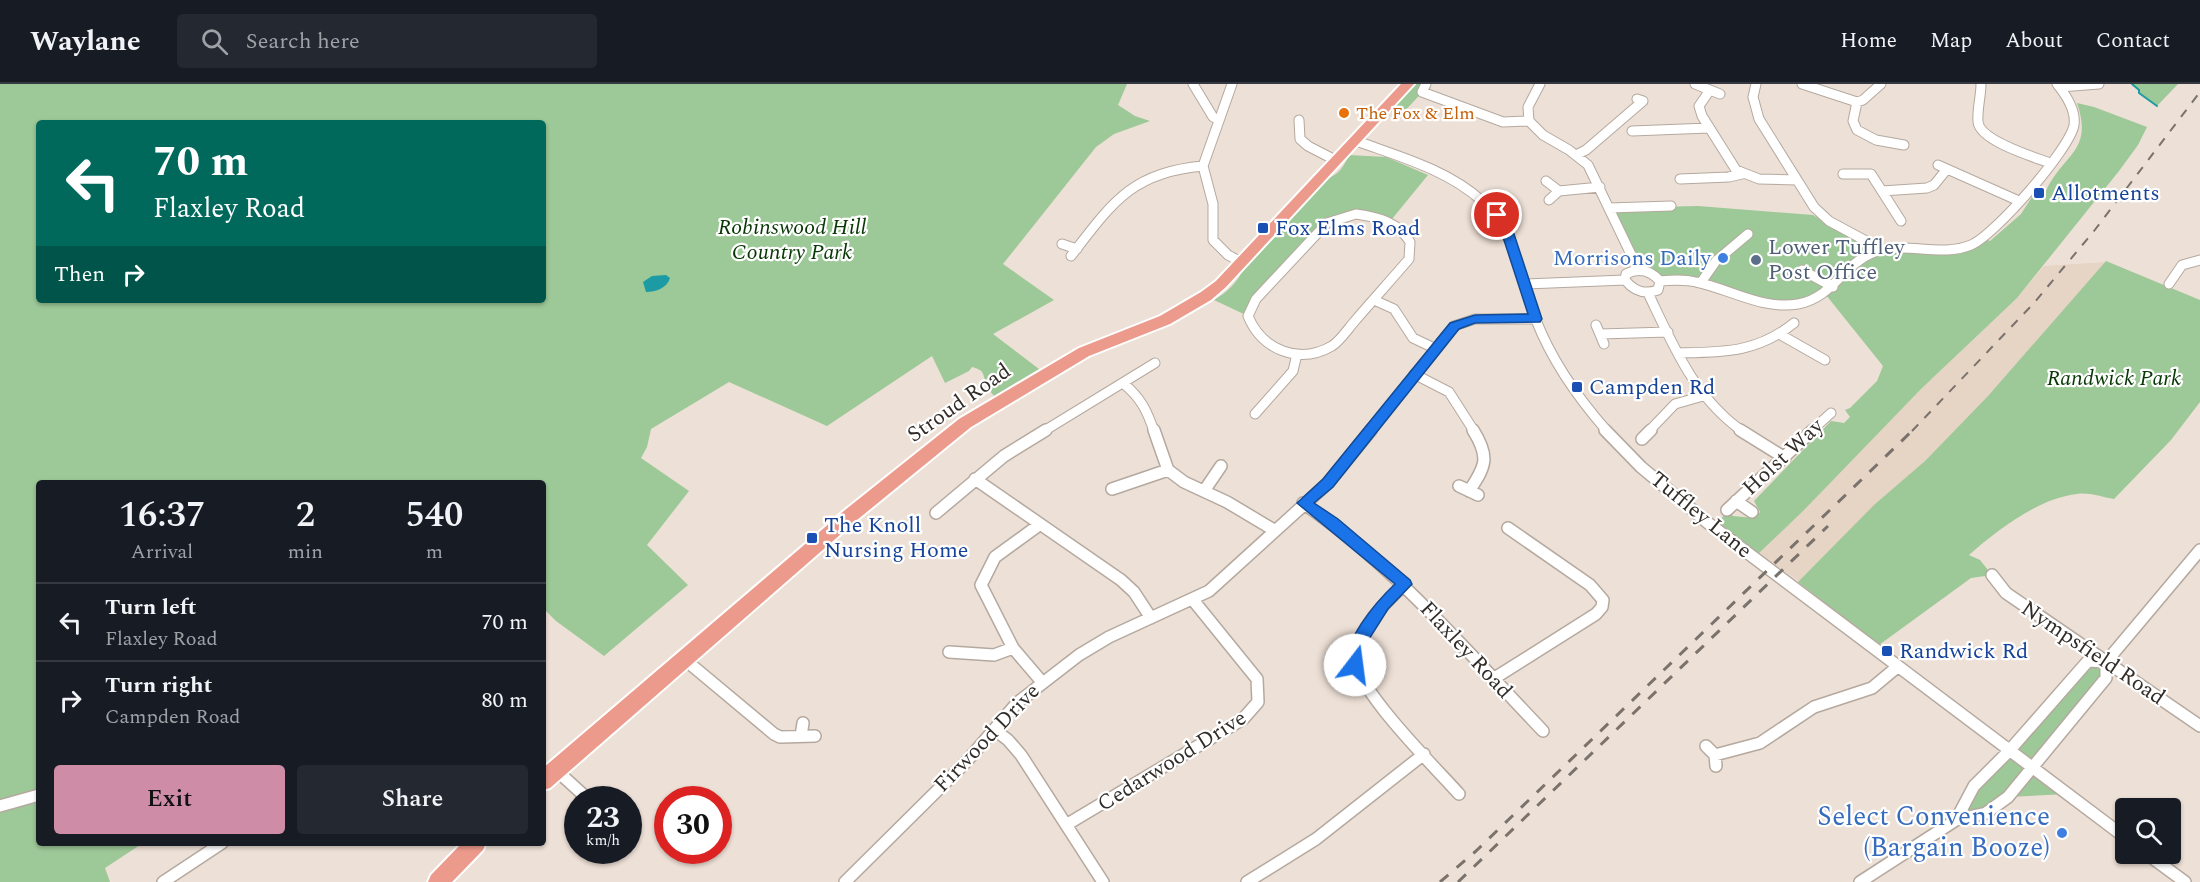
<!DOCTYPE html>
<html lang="en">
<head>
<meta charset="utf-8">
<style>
	body { margin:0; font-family:Spectral,serif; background:#242831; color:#f1f3f6; height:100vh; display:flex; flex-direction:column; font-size:22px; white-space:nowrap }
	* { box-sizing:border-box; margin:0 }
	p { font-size:20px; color:#9ea1a6 }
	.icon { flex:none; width:33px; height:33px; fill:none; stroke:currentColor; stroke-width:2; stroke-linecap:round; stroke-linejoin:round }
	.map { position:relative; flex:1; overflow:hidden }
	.side { position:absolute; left:36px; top:396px; width:510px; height:366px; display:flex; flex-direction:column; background:#171b24; border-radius:6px; box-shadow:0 2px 4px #0004 }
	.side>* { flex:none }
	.top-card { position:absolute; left:36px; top:36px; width:510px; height:183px; border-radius:6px; box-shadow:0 2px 4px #0004; background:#00695c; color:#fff; overflow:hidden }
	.buttons { position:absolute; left:2115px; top:714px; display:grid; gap:12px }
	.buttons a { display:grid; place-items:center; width:66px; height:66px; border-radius:6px; background:#171b24; box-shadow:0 2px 4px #0004; font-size:30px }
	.speed { position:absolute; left:564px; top:702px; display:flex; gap:12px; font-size:30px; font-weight:700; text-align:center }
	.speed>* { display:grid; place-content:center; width:78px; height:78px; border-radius:50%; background:#171b24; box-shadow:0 2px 4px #0004; line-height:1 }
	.speed small { font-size:15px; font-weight:400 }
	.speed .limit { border:9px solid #d22; background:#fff; color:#111 }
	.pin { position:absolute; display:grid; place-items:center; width:51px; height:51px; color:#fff; margin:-26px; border:3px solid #fff; border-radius:50%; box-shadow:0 2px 6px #0007 }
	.me { position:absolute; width:66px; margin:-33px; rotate:15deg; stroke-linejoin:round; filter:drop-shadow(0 0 4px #0008) }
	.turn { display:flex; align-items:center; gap:21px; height:126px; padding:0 18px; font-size:27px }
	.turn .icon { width:78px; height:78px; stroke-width:2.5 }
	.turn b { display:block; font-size:42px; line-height:51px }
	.then { display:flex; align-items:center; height:57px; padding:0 18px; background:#0003; gap:12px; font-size:22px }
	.eta { display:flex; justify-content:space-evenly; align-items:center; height:102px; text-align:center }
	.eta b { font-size:36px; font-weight:600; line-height:42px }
	.cta { display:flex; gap:12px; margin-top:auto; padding:12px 18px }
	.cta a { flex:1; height:69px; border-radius:6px; background:#cf8ca7; color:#111; font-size:24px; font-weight:600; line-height:69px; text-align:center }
	.cta a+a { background:#242831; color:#f1f3f6 }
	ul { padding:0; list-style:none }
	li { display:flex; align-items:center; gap:18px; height:78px; padding:0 18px; border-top:2px solid #363941 }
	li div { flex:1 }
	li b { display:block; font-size:22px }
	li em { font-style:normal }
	header { display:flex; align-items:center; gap:36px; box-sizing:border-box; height:84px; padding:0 30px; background:#171b24; border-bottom:2px solid #363941 }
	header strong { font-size:28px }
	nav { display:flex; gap:33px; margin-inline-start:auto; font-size:21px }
	.search { width:420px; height:54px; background:#242831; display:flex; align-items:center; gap:15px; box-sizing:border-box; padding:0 21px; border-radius:6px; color:#9ea1a6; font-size:22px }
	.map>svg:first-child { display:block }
	.built { fill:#e6d4c5 }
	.green { fill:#9dc897; fill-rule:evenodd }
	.water { fill:#1d9ba4 }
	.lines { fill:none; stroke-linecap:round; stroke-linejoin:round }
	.stream { stroke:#1d9ba4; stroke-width:2 }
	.street-far1-casing { stroke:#b5a99f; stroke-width:11 }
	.street-casing { stroke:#b5a99f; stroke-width:14 }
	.primary-casing { stroke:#fff; stroke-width:4 }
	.street-far1 { stroke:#fff; stroke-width:9 }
	.street { stroke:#fff; stroke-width:11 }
	.primary { fill:#ec9a8b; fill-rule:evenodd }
	.rail-far1 { stroke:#7a726c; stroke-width:2; stroke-dasharray:9 9; stroke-linecap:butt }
	.rail { stroke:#7a726c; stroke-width:3; stroke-dasharray:11 11; stroke-linecap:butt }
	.route { fill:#1a73e8; stroke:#114b97; stroke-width:1.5 }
	.food-dot { fill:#e8710a; stroke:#fff; stroke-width:2 }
	.transit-dot { fill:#1a4fb4; stroke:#fff; stroke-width:2 }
	.shop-dot { fill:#3f7fe0; stroke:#fff; stroke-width:2 }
	.service-dot { fill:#5c6f8a; stroke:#fff; stroke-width:2 }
	.labels { text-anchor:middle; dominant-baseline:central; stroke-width:4.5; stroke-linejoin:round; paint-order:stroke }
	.far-food-label { font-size:18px; fill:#c56008; stroke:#fff; text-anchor:start }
	.transit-label { font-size:22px; fill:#164399; stroke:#fff; text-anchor:start }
	.park-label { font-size:22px; font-style:italic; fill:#073804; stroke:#fff }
	.service-label { font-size:22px; fill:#4e5e75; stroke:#fff; text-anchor:start }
	.shop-label { font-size:22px; fill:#366cbe; stroke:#fff; text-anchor:end }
	.street-label { font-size:22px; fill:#322d29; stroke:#fff }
	.near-shop-label { font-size:27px; fill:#366cbe; stroke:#fff; text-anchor:end }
</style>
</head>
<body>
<header>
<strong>Waylane</strong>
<div class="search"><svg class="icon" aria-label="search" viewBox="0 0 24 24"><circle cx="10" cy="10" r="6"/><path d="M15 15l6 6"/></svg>Search here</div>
<nav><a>Home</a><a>Map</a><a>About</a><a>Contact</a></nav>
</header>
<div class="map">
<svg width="2200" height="798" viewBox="0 0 2200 798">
	<rect width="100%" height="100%" fill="#ede0d6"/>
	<path class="built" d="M 2106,178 L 1988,312 L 1925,377 L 1874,422 L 1799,497 L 1759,470 L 1921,305 L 2017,214 L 2044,182 Z"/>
	<path class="green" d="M 0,0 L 1127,0 L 1118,21 L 1135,32 L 1150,37 L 1114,50 L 1096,63 L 1003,180 L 1054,216 L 993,250 L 1039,285 L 994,312 C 992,309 987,304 986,300 C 983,289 984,286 972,283 L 969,287 L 945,299 L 932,272 L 827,342 L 729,298 L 651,345 L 647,363 L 641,374 L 689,407 L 647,461 L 688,501 L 604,572 L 556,537 L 543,524 L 543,399 L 39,399 L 39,759 L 143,759 L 105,784 L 110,798 L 0,798 ZM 39,39 L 543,39 L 543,216 L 39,216 Z
		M 1408,0 L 1430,0 L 1401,31 L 1384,25 Z
		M 2132,0 L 2178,0 L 2157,22 L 2139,9 L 2139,6 Z
		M 2077,19 L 2094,23 L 2147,43 L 2138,61 L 2119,87 L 2017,214 L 1921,305 L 1804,426 L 1754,474 L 1710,440 L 1722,434 L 1727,426 L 1733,432 L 1754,434 L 1760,428 L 1754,417 L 1831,337 L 1844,339 L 1850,333 L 1845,326 L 1850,324 L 1877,297 L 1883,282 L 1826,211 L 1778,221 L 1702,197 L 1660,197 L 1638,185 L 1609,124 L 1698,122 L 1813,131 L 1855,157 L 1869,169 L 1958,163 L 1984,154 L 1990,157 L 2021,130 L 2032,113 L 2045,109 C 2062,69 2094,69 2077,19 Z
		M 1349,71 L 1386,73 L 1428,91 L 1392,135 L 1334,135 L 1256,215 L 1248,232 L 1214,216 C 1227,208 1236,200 1243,186 L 1326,95 C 1339,91 1344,82 1349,71 Z
		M 2106,177 L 2200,216 L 2200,318 L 2171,356 L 2114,415 C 2102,413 2088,408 2077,410 C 2039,414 1997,446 1969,471 L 1980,476 L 1992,491 L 1971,494 L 1879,561 L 1798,498 L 1874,421 L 1925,377 L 1988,312 Z
		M 2088,577 L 2106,578 L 2106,594 L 2031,683 L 2067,710 L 2008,713 L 1986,729 L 1956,736 L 1974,702 Z"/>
	<path class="water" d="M 666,191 L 670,194 C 667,204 656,208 646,208 L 643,198 L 652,192 Z"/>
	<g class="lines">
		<path class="stream" d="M 2132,0 L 2139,6 L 2139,9 L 2157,22"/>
		<defs>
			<path id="street-far1" d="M 1193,0 L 1213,33 L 1218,35
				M 1232,0 L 1203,82 L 1213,120 L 1213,156 L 1228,171 L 1241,178
				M 1426,0 L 1422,8 L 1503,38 L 1529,37
				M 1540,0 L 1528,23 L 1529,37 L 1543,51 L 1569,66 L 1588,81 L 1638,185
				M 1695,0 L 1720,10
				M 1756,0 L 1753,13 L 1759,35 L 1814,123 L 1829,137 L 1868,158 L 1876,167
				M 1802,0 L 1857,18
				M 1981,0 C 1981,12 1977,25 1978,38 C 1980,57 2034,73 2050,79
				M 2060,3 L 2099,0
				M 1710,6 L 1699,22 L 1702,32 L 1736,86 L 1759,95 L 1797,96
				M 1857,18 L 1853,37 L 1857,46 L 1876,56 L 1904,61
				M 1857,18 L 1863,16 L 1881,0
				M 1299,36 L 1300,55 L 1308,62 L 1337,77
				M 1632,47 L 1709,44
				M 1354,56 C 1397,72 1447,85 1482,117 C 1516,148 1520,194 1536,236 C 1552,277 1578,314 1607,347
				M 1576,71 L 1586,66 L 1643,17 L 1637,15
				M 1938,81 L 2019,117
				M 1843,90 L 1871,90 L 1901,137
				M 1680,95 L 1729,93 L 1742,90
				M 1546,97 L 1559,107
				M 1882,107 L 1927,104 L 1934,101 L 1947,85
				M 1549,116 L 1559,107 L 1600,103
				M 1609,124 L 1671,122
				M 1356,130 C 1378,133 1398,138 1410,158 L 1409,175 C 1391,196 1372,217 1354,238 C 1348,245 1340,257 1332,262 C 1299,281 1262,266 1248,232 L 1256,215 L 1327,139 Z
				M 1062,160 L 1077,165
				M 1071,172 C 1112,119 1132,88 1203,82
				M 1802,186 L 1833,203
				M 1625,196 C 1634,207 1644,211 1658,206 L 1660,197
				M 1625,196 L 1626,190 C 1639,183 1650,186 1660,197
				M 1660,197 C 1672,196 1684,195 1696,198 C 1730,205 1762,226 1798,220 C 1832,214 1843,181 1872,169 C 1903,156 1940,174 1971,161 C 1994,152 2070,65 2074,41 C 2076,27 2066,11 2057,0
				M 1702,197 L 1716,177 L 1748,150
				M 1526,200 L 1625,196
				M 2169,200 L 2182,181 L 2200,176
				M 1648,209 C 1673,261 1694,313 1742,347
				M 1374,216 L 1394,225 L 1413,254 L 1434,264
				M 1596,241 L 1604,260
				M 1600,250 L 1668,248
				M 1781,251 L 1825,276
				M 1678,269 C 1723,268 1757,269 1794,239
				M 1414,290 L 1449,308 L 1474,347
				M 1124,300 C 1141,314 1147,327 1154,347
				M 1255,330 L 1293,287 L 1297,270
				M 1044,347 L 1155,279
				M 1369,347 L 1454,242 L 1475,235 L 1536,235
				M 1649,347 L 1675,320 L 1703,312
				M 1811,347 L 1831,329"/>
			<path id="street" d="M 1154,346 L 1168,386 L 1184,398 L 1227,418 L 1274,446
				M 1605,346 L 1641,383 L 1708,439 L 2126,754
				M 1740,346 L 1785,374
				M 1642,355 L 1651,346
				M 975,395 L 1121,496 L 1134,508 L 1151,534
				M 1459,402 L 1478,411
				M 1112,405 L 1168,386
				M 1204,407 L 1221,382
				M 1469,407 C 1486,382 1490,373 1473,346
				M 1736,417 L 1752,428
				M 1303,419 C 1395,483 1466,566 1543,647
				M 1727,426 L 1813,346
				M 936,429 L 1004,372 L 1046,346
				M 1039,441 L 995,473 L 981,501 L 1013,564 L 1042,598
				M 1992,491 L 2006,509 L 2200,642
				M 1405,500 C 1386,518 1359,543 1355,571 C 1351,601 1437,685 1459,710
				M 949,568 L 994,571 L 1013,564
				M 683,574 L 774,650 L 780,653 L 815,652
				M 1493,595 L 1596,530 L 1602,523 L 1603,516 L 1590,501 L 1508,444
				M 995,646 L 1008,656 L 1021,671 L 1103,798
				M 801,652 L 803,639
				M 1706,662 L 1715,671
				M 1716,682 L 1715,671 L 1760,659 L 1814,623 L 1872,604 L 1896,584
				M 556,686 L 589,716
				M 0,722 L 39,711
				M 1956,736 L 1974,702 L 2009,667 L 2088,577 L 2105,578
				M 1066,741 L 1243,635 L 1258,618 L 1257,595 L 1193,516
				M 2147,770 L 2185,798
				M 163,798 L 222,759
				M 845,798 L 966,678 L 1017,619 L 1079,571 L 1109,553 L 1209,507 L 1328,399 L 1371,346
				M 1247,798 L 1316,755 L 1424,670
				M 1860,798 L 1956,736 L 1986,729 L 2008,713 L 2106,594 L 2106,578 L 2200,466"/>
			<path id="primary" d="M 1401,0 L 1414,0 L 1226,203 L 1211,216 L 1170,240 L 1089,272 L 971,343 L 857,436 L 550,704 L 543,706 L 543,684 L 845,426 L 959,335 L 1079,264 L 1160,232 L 1201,208 L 1216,197 Z
				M 462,759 L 486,759 L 483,766 L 452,798 L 428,798 L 431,791 Z"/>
		</defs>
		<use href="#street-far1" class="street-far1-casing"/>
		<use href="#street" class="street-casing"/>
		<use href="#primary" class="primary-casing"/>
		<use href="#street-far1" class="street-far1"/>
		<use href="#street" class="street"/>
		<use href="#primary" class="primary"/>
		<path class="rail-far1" d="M 1912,347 L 2034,219 L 2094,147 L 2200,8"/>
		<path class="rail" d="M 1440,798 L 1476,767 L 1913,346
			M 1458,798 L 1828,442"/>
	</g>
	<path class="route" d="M 1497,127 L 1501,128 L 1514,150 L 1542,235 L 1540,238 L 1475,239 L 1459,245 L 1333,403 L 1314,419 L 1338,435 L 1410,496 L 1412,500 L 1388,525 L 1369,555 L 1363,567 L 1360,586 L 1355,588 L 1349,586 C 1338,561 1378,516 1395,500 L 1297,419 L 1323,395 L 1450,239 L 1475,231 L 1528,230 L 1502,150 L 1491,131 Z"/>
	<circle class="food-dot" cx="1344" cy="29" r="6"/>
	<g class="transit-dot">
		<rect x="2033" y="103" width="12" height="12" rx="3"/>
		<rect x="1257" y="138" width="12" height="12" rx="3"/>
		<rect x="1571" y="297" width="12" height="12" rx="3"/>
		<rect x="806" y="448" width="12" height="12" rx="3"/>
		<rect x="1881" y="561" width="12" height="12" rx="3"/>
	</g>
	<g class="shop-dot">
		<circle cx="1723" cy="174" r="6"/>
		<circle cx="2062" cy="749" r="6"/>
	</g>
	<circle class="service-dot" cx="1756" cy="176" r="6"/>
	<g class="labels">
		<g class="far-food-label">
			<text x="1356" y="29">The Fox &amp; Elm</text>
		</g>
		<g class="transit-label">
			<text x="2051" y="109">Allotments</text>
			<text x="1275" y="144">Fox Elms Road</text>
			<text x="1589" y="303">Campden Rd</text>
			<text x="824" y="441">The Knoll<tspan x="824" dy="25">Nursing Home</tspan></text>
			<text x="1899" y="567">Randwick Rd</text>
		</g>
		<g class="park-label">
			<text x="792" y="143">Robinswood Hill<tspan x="792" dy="25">Country Park</tspan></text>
			<text x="2114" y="294">Randwick Park</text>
		</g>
		<g class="service-label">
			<text x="1768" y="163">Lower Tuffley<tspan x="1768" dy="25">Post Office</tspan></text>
		</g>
		<g class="shop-label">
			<text x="1711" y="174">Morrisons Daily</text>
		</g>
		<g class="street-label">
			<text transform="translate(959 319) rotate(-35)">Stroud Road</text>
			<text transform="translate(1783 373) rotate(-43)">Holst Way</text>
			<text transform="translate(1701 431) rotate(39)">Tuffley Lane</text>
			<text transform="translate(1466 566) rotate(47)">Flaxley Road</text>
			<text transform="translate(2093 569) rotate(34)">Nympsfield Road</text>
			<text transform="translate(987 654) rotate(-46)">Firwood Drive</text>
			<text transform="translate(1172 677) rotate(-32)">Cedarwood Drive</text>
		</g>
		<g class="near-shop-label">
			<text x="2050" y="733">Select Convenience<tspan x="2050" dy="31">(Bargain Booze)</tspan></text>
		</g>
	</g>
</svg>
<div class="buttons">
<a><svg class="icon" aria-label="search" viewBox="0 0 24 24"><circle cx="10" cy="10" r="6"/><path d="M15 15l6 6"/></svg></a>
</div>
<div class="speed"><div>23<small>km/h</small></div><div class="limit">30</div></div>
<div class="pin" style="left:1497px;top:131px;background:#d93025"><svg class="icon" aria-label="arrive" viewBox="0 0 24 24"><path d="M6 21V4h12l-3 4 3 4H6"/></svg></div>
<svg class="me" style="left:1355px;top:581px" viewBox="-20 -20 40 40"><circle r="19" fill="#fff"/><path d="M0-13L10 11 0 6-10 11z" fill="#1a73e8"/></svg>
<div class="top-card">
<div class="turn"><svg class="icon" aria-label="left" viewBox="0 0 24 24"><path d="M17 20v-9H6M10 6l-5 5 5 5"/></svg><div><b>70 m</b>Flaxley Road</div></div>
<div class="then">Then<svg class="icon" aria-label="right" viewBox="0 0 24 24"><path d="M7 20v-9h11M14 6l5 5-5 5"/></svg></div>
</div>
<section class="side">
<div class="eta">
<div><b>16:37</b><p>Arrival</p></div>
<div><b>2</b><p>min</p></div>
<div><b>540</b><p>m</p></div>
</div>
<ul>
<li><svg class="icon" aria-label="left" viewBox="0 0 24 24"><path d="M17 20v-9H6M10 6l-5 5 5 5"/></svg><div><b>Turn left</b><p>Flaxley Road</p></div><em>70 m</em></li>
<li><svg class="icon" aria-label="right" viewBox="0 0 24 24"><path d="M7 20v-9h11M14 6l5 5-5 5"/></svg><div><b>Turn right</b><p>Campden Road</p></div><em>80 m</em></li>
</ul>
<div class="cta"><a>Exit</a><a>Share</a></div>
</section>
</div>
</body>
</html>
